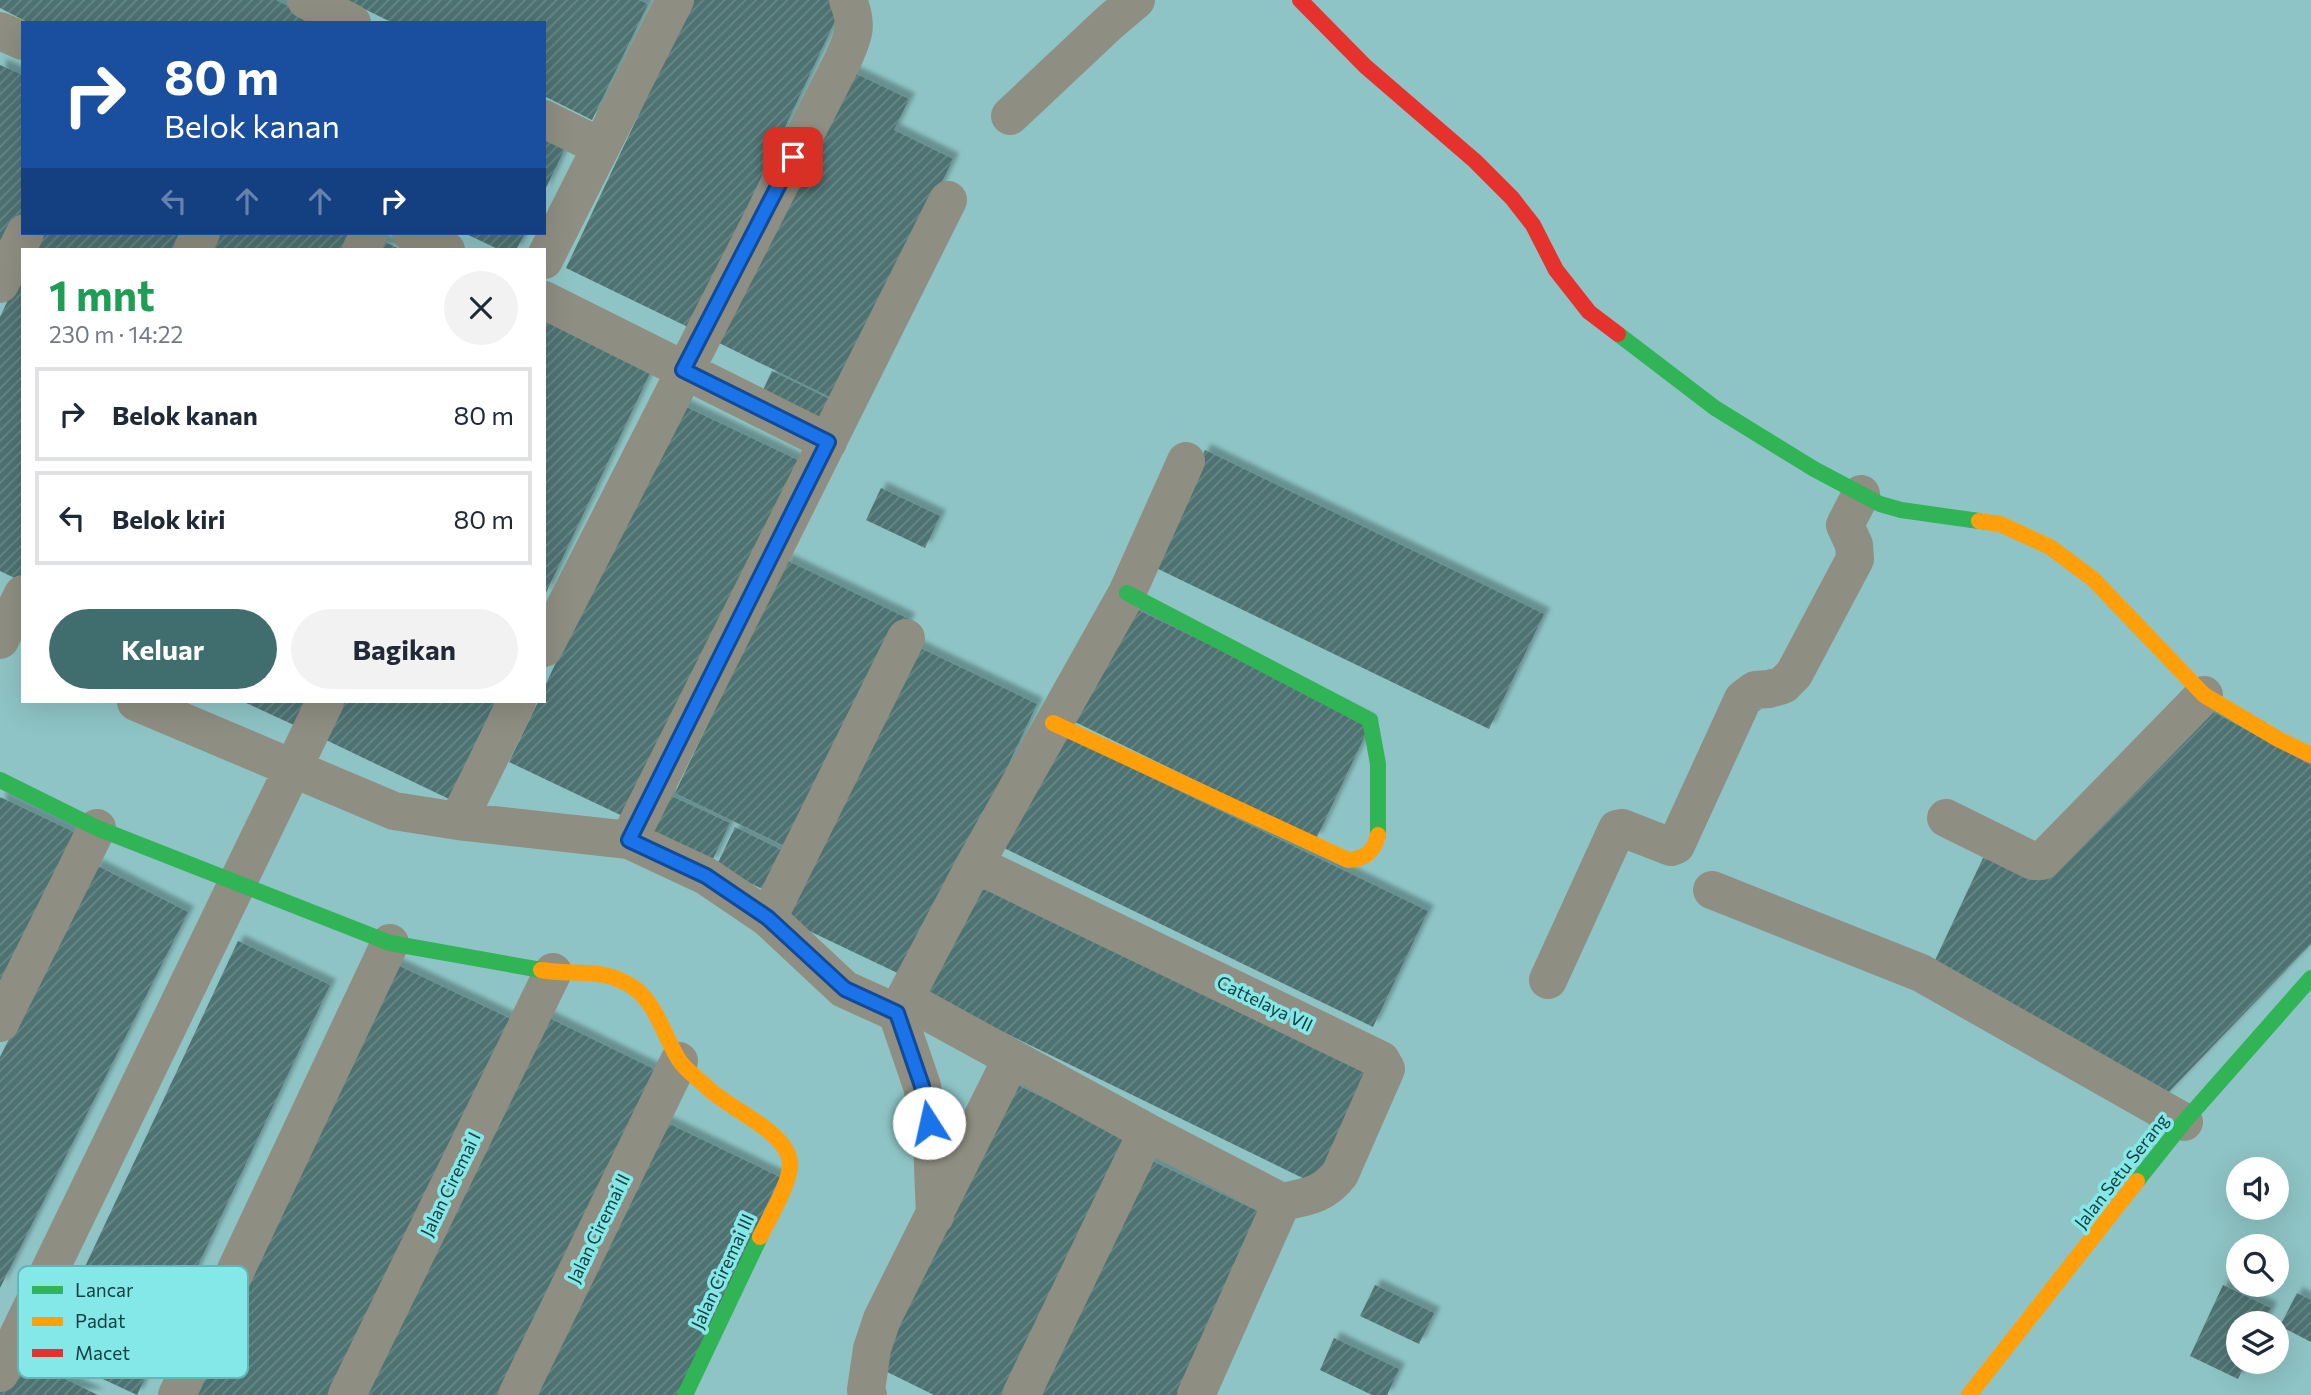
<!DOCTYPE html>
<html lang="id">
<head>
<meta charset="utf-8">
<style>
	body { margin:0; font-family:Commissioner,sans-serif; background:#f2f2f3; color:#1f2937; height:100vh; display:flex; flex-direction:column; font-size:26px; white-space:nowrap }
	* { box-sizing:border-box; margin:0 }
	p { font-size:23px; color:#747a83 }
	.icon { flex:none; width:38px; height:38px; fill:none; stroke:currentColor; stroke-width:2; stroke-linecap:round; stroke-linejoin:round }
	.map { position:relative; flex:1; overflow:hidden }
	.drawer { position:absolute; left:21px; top:248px; width:525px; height:455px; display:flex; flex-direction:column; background:#fff; border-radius:0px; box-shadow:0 7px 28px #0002 }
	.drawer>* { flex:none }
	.banner { position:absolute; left:21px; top:21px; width:525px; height:214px; border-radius:0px; box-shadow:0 7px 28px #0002; background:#1a4fa0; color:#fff; overflow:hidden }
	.tools { position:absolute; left:2226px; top:1157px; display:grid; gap:14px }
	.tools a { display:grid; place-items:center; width:63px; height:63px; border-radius:50%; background:#fff; box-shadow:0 7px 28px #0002; font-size:35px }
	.pin { position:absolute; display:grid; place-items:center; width:60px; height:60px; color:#fff; margin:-30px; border-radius:14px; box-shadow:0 4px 10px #0006 }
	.me { position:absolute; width:77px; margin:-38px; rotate:350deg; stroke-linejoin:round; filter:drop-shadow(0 0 5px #0008) }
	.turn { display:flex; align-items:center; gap:24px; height:147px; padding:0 28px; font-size:32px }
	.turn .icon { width:91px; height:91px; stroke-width:2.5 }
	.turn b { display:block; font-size:49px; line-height:60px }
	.lanes { display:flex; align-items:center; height:66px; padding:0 28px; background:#0003; justify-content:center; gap:35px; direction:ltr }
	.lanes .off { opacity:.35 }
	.round { display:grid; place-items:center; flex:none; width:74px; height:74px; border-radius:37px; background:#f2f2f3 }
	.head { display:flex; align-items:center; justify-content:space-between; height:119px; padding:0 28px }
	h1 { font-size:42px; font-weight:700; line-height:52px; color:#1e9e55 }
	.action { display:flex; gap:14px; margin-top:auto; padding:14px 28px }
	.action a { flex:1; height:80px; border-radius:42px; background:#406e6f; color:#fff; font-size:28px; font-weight:700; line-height:80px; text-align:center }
	.action a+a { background:#f2f2f3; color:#1f2937 }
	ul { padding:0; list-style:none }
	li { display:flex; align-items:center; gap:21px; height:94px; margin:0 14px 10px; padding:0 14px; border:4px solid #e0e1e3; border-radius:0px }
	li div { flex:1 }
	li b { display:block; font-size:26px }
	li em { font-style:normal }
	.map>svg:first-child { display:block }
	.building { fill:url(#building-hatch); filter:url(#shadow) }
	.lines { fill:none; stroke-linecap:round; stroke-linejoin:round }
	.street { stroke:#8f8e82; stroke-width:38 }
	.fast { stroke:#30b455; stroke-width:16 }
	.slow { stroke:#ff9f0a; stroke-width:16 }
	.jam { stroke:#e5322d; stroke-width:16 }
	.route-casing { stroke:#114b97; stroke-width:18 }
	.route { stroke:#1a73e8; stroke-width:12 }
	.labels { text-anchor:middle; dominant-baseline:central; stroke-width:7; stroke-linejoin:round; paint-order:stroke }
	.street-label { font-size:18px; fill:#164041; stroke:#85e8e8 }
	.key { fill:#85e8e8; stroke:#64b6b6; stroke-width:2 }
	.key-label { font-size:19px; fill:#164041 }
</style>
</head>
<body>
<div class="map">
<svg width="2311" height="1395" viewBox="0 0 2311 1395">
	<defs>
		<pattern id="building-hatch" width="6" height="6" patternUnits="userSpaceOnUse" patternTransform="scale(1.75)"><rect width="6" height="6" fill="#4e7272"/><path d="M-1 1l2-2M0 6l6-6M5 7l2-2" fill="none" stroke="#698787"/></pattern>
		<filter id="shadow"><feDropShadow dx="6" dy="-6" stdDeviation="2" flood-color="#0004"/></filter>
	</defs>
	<rect width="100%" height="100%" fill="#8ec4c5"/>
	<path class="building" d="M 0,0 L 276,0 L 322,23 L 29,23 L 0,8 Z
		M 346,0 L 639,0 L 648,4 L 592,120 L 544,96 L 544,23 L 393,23 Z
		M 693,0 L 845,0 L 690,328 L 566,268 Z
		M 0,65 L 23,75 L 23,211 L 0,259 Z
		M 844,68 L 909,99 L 894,130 L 953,159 L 838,401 L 715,341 Z
		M 544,130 L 568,142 L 544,192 Z
		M 39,233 L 191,233 L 182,250 L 31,250 Z
		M 206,233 L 358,233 L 349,250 L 198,250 Z
		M 464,233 L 525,233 L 516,250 L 500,250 Z
		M 375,237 L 402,250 L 369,250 Z
		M 23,268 L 23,582 L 0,571 L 0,317 Z
		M 544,318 L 652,369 L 544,597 Z
		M 772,371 L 836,402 L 822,434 L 757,403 Z
		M 678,403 L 802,462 L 633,821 L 509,762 L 538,702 L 544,702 L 544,688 Z
		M 1205,450 L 1544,614 L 1489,729 L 1150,565 Z
		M 881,488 L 940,516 L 925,548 L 866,520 Z
		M 786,560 L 909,619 L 799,853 L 675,793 Z
		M 1128,605 L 1371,723 L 1316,839 L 1073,721 Z
		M 914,645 L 1037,704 L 908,978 L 784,919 Z
		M 244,702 L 307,702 L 296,726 Z
		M 344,702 L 495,702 L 449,799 L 326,740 Z
		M 2204,707 L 2311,765 L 2311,944 L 2161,1100 L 1931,969 L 1983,858 L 2042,876 Z
		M 1059,733 L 1428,911 L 1373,1027 L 1004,848 Z
		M 665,793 L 730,823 L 711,863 L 646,832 Z
		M 0,797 L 74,832 L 0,990 Z
		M 735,827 L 794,856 L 775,895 L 716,867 Z
		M 96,865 L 188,912 L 0,1288 L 0,1057 Z
		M 977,879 L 1376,1071 L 1321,1187 L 923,993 Z
		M 238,941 L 330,985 L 137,1395 L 45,1352 Z
		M 389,961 L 513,1020 L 335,1395 L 197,1395 Z
		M 539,1013 L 662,1073 L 510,1395 L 358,1395 Z
		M 1007,1080 L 1131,1140 L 1010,1395 L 934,1395 L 873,1365 Z
		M 657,1118 L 780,1177 L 677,1395 L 525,1395 Z
		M 1144,1157 L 1268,1216 L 1183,1395 L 1032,1395 Z
		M 1375,1285 L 1434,1313 L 1419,1344 L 1360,1316 Z
		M 2223,1285 L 2271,1308 L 2264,1323 L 2238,1323 L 2238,1362 L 2246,1362 L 2238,1379 L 2190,1356 Z
		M 2297,1293 L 2311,1300 L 2311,1342 L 2280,1326 Z
		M 1334,1338 L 1399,1369 L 1387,1395 L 1372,1395 L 1320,1370 Z
		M 16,1355 L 98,1395 L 0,1395 L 0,1389 Z"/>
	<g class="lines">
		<path class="street" d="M 306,0 L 352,23
			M 0,31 L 23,41
			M 1010,116 L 1110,22 L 1136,0
			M 544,119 L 601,147
			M 411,233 L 446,250
			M 192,250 L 201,233
			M 361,250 L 369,233
			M 544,260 L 675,0
			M 0,284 L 25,233
			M 544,300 L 828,442
			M 0,640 L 23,594
			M 544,648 L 842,62 C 853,37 859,27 848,0
			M 136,702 L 394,811 L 458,821 L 629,840 L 706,876 L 768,918 L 844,989 L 897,1013 L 922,1086 L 932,1142 L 935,1216
			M 1946,818 L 2033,861 L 2042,861 L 2204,695
			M 458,821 L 517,702
			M 629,840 L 948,200
			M 975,864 L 1381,1060 L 1386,1069 L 1340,1174 C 1324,1195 1307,1197 1282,1202
			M 1712,890 L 1921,973 L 2184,1122
			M 768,918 L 906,638
			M 1548,980 L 1617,829 L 1622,828 L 1671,847 L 1676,845 L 1743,699 L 1755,690 L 1769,689 L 1783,685 L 1794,674 L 1855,559 L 1854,545 L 1845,525 L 1861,494
			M 904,999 L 1147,1132 L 1282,1202
			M 897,1013 L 975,864 L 1127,593 L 1186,461
			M 0,1023 L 97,828
			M 0,1373 L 325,702
			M 177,1395 L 390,943
			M 347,1395 L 553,972
			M 517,1395 L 679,1061
			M 868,1395 L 866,1390 L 872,1349 L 882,1319 L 1011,1060
			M 1021,1395 L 1147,1132
			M 1196,1395 L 1282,1202"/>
		<path class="fast" d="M 1618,334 L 1715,408 L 1814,469 L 1880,504 L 1901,510 L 1979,521
			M 1127,593 L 1370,720 L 1378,764 L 1378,835
			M 0,780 L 97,828 L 390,943 L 541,970
			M 2137,1181 L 2184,1122 L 2311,978
			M 685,1395 L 760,1237"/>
		<path class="slow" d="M 1979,521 L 2000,524 L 2050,547 L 2093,579 L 2204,695 L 2278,739 L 2311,755
			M 1053,723 L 1348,860 C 1365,859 1374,852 1378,835
			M 541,970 C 575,976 603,966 634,988 C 656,1003 665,1038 679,1060 C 686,1071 700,1080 709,1089 C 731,1110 788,1132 790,1163 C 791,1183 769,1218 760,1237
			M 1969,1395 L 2137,1181"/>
		<path class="jam" d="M 1300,0 L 1365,66 L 1475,161 L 1512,198 L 1533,225 L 1556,270 L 1589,312 L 1618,334"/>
	</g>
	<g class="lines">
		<defs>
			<path id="route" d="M 793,157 L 683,370 L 828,442 L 629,840 L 706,876 L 768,918 L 845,989 L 897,1013 L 922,1086 L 929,1123"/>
		</defs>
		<use href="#route" class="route-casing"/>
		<use href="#route" class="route"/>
	</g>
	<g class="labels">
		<g class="street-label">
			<text transform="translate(1265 1003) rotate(26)">Cattelaya VII</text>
			<text transform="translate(2121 1171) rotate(-52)">Jalan Setu Serang</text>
			<text transform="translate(450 1184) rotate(-64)">Jalan Ciremai I</text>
			<text transform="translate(598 1228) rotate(-64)">Jalan Ciremai II</text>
			<text transform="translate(722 1271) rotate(-65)">Jalan Ciremai III</text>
		</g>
	</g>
	<rect x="18" y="1266" width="230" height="112" rx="10" class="key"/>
	<rect x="32" y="1286" width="31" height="8" fill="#30b455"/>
	<rect x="32" y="1317" width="31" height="9" fill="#ff9f0a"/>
	<rect x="32" y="1349" width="31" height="8" fill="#e5322d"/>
	<g class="key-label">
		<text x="75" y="1297">Lancar</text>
		<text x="75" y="1328">Padat</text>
		<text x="75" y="1360">Macet</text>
	</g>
</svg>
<div class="tools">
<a><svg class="icon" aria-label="sound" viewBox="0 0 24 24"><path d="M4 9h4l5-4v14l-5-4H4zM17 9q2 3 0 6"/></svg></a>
<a><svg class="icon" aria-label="search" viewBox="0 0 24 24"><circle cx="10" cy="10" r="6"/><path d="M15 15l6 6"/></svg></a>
<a><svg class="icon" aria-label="layers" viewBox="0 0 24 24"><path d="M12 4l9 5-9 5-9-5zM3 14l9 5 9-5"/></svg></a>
</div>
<div class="pin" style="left:793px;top:157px;background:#d93025"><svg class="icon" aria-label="arrive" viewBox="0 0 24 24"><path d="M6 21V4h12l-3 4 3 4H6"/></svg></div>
<svg class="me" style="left:929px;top:1123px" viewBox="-20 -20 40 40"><circle r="19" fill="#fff"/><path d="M0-13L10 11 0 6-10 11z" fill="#1a73e8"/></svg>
<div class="banner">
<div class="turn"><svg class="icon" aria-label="right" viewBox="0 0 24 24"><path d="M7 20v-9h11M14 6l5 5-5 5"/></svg><div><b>80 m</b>Belok kanan</div></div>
<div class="lanes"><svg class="icon off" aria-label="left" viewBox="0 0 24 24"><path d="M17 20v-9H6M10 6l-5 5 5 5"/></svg><svg class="icon off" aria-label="ahead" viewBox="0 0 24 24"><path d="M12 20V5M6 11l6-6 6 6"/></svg><svg class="icon off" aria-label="ahead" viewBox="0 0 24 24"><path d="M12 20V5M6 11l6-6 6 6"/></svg><svg class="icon" aria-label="right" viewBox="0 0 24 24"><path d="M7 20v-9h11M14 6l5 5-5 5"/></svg></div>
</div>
<section class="drawer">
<div class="head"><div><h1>1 mnt</h1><p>230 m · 14:22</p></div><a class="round"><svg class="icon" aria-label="close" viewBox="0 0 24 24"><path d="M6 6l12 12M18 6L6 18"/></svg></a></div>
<ul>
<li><svg class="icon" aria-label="right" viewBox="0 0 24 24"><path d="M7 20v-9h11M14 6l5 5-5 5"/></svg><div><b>Belok kanan</b></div><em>80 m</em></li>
<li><svg class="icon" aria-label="left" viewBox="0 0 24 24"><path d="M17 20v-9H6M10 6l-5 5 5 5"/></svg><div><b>Belok kiri</b></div><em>80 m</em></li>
</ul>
<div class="action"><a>Keluar</a><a>Bagikan</a></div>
</section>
</div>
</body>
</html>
